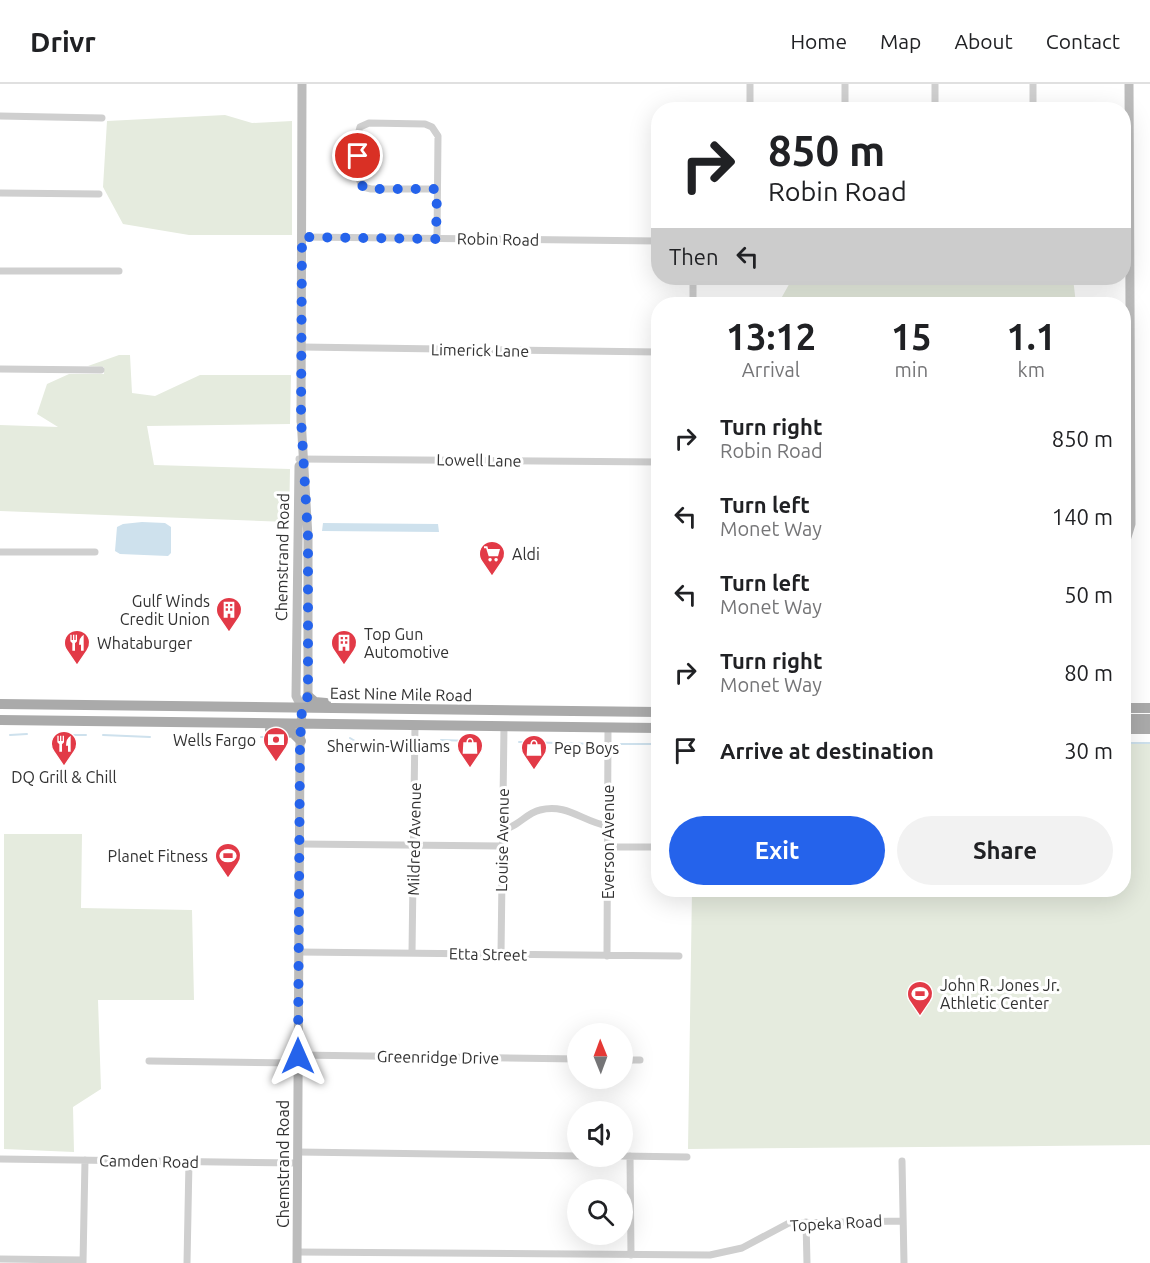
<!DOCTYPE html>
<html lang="en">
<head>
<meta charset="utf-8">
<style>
	body { margin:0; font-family:Ubuntu,sans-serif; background:#f2f2f2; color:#202124; height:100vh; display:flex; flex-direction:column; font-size:22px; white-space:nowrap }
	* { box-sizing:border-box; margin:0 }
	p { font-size:20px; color:#757577 }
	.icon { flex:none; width:33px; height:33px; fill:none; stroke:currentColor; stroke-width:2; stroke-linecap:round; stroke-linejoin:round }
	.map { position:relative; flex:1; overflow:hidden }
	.drawer { position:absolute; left:651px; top:213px; width:480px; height:600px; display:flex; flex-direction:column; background:#fff; border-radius:24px; box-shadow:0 6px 24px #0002 }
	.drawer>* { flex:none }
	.top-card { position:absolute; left:651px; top:18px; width:480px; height:183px; border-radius:24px; box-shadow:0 6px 24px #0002; background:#fff; color:#202124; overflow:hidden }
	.needle { width:39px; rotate:359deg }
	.buttons { position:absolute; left:567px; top:939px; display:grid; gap:12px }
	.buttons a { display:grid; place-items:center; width:66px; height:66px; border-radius:50%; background:#fff; box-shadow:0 6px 24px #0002; font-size:30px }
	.pin { position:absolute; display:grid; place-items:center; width:51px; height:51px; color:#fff; margin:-26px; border:3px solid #fff; border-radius:50%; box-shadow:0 2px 6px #0007 }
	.me { position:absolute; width:66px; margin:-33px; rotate:0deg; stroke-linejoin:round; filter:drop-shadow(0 0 4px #0008) }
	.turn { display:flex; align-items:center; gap:21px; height:126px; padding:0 18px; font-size:27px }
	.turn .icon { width:78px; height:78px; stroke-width:2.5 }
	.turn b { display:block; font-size:42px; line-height:51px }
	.then { display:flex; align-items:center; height:57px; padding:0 18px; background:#0003; gap:12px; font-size:22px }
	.eta { display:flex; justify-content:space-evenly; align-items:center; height:102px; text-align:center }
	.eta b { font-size:36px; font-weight:600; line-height:42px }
	.cta { display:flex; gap:12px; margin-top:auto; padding:12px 18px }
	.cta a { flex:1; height:69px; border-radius:36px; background:#2563eb; color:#fff; font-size:24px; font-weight:600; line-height:69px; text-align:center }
	.cta a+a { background:#f2f2f2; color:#202124 }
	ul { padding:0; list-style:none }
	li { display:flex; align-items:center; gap:18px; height:78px; padding:0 18px }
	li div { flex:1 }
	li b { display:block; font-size:22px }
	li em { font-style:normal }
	header { display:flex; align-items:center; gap:36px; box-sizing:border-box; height:84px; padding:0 30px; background:#fff; border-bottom:2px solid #e0e0e0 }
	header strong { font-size:28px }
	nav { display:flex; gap:33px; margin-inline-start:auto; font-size:21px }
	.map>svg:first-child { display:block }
	.green { fill:#e5ebde }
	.water { fill:#cee1ed }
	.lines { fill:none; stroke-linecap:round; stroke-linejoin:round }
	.stream { stroke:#cee1ed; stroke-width:2 }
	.street { stroke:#cfcfcf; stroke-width:7 }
	.secondary { stroke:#bcbcbc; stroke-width:9 }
	.primary { stroke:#aaa; stroke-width:10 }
	.route { stroke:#2563eb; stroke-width:10; stroke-dasharray:0 18 }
	.labels { text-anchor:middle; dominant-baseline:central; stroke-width:6; stroke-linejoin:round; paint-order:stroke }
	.street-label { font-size:16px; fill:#323232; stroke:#fff }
	.poi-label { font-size:16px; fill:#323232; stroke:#fff; text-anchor:start }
</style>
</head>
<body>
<header>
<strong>Drivr</strong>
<nav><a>Home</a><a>Map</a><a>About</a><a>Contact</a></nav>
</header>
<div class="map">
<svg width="1150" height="1179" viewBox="0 0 1150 1179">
	<rect width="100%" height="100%" fill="#fff"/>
	<path class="green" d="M 225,31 L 252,39 L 292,37 L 292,151 L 189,151 L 123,140 L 103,103 L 107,37 Z
		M 803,194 L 1073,194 L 1076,220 L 778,220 L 792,195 Z
		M 119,271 L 130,271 L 132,309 L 155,312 L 200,291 L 291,291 L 290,340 L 147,342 L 154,381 L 290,385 L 289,438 L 0,427 L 0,341 L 58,343 L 37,330 L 47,300 L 69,290 L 104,290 L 104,283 L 88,282 Z
		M 1124,660 L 1150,660 L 1150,1061 L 688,1065 L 692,806 L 1124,806 Z
		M 4,750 L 82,750 L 81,824 L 192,826 L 194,916 L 98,916 L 101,1005 L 73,1023 L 74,1068 L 4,1065 Z"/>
	<path class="water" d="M 142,438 L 165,439 L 171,443 L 171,469 L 168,472 L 120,470 L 115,467 L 117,443 L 123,440 Z
		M 323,439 L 438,440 L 439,448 L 322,447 Z"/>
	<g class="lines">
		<path class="stream" d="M 336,610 L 346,611
			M 369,613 L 409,609
			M 10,651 L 27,650
			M 62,651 L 86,651
			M 103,651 L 150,653
			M 217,652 L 245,653
			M 172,653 L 200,652
			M 261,653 L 286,654
			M 350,654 L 355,657 L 379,658
			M 441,656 L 473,657
			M 519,658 L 598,660
			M 1124,659 L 1150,659
			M 616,660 L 658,660"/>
		<path class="street" d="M 1033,0 L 1033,26
			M 750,26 L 750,0
			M 845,26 L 845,0
			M 935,26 L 935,0
			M 0,32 L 102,34
			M 0,109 L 99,110
			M 302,153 L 658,157
			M 437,155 L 438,52 L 432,43 L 425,40 L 369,39 L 360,43 C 356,55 355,94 363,103 L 371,105 L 437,105
			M 0,187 L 119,187
			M 693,220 L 693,194
			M 302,263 L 658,268
			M 0,285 L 101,286
			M 299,375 L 658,378
			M 0,468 L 95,468
			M 503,745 C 517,744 526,729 540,726 C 567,719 583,738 608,742
			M 300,760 L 502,762
			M 608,763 L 658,763
			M 298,868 L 679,872
			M 412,869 L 415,641
			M 501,870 L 504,642
			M 607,872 L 608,644
			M 298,971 L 578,975
			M 622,976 L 640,976
			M 149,977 L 298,979
			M 298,1068 L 578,1072
			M 622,1072 L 687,1073
			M 630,1072 L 631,1171
			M 0,1075 L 298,1079
			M 902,1077 L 904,1179
			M 806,1138 L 807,1179
			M 297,1168 L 710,1171 L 742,1164 L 789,1139 L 903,1137
			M 0,1175 L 83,1176
			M 83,1179 L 85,1076
			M 187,1179 L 189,1077"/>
		<path class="secondary" d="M 301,338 L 302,0
			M 299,382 L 296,612 L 302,624
			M 1124,463 L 1131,440 L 1129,0
			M 297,1179 L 300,660 L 302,624 L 308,612 L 308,453 L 301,334"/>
		<path class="primary" d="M 308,612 L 315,618 L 326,619
			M 0,620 L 658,628
			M 1124,624 L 1150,624
			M 1124,635 L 1150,635
			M 0,636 L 658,644
			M 1124,645 L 1150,645
			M 270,646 L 293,649 L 301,657"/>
	</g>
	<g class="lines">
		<path class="route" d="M 298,972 L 300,660 L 302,624 L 308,612 L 308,453 L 301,334 L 302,153 L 436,155 L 437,105 L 371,105 L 363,103 L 358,94 L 358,72"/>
	</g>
	<defs>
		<symbol id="supermarket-pin" viewBox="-11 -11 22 30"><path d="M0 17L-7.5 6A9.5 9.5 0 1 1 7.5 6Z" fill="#e23a47" stroke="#fff"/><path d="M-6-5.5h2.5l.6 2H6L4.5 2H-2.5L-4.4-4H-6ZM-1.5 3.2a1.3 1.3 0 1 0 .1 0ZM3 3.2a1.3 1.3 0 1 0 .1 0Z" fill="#fff"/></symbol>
		<symbol id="building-pin" viewBox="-11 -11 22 30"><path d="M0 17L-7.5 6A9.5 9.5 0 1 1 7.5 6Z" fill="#e23a47" stroke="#fff"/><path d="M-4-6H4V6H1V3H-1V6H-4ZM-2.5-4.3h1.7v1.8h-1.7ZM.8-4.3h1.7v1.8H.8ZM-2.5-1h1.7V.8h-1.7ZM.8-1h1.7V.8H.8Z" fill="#fff"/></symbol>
		<symbol id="restaurant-pin" viewBox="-11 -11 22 30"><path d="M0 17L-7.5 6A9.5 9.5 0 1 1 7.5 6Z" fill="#e23a47" stroke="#fff"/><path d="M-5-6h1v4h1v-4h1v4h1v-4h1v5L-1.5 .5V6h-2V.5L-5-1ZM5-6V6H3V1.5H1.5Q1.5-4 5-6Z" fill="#fff"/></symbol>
		<symbol id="bank-pin" viewBox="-11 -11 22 30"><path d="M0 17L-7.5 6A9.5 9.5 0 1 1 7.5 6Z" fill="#e23a47" stroke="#fff"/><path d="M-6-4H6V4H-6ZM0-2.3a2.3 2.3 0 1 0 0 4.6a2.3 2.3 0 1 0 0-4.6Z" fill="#fff"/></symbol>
		<symbol id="shop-pin" viewBox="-11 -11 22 30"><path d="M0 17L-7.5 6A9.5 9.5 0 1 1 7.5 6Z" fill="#e23a47" stroke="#fff"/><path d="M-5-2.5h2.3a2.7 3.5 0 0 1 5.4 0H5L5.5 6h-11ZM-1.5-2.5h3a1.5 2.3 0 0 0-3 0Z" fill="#fff"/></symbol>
		<symbol id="stadium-pin" viewBox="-11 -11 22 30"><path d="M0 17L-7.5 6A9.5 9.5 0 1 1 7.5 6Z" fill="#e23a47" stroke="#fff"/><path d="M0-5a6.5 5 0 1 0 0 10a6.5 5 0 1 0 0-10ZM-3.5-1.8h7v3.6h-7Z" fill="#fff"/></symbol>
	</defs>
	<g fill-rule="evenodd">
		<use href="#supermarket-pin" x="477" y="455" width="30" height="40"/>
		<use href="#building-pin" x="214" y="511" width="30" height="40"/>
		<use href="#restaurant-pin" x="62" y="544" width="30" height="40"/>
		<use href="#building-pin" x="329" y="544" width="30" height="40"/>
		<use href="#bank-pin" x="261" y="641" width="30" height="40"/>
		<use href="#restaurant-pin" x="49" y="645" width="30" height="40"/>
		<use href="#shop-pin" x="455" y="647" width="30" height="40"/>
		<use href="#shop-pin" x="519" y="649" width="30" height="40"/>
		<use href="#stadium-pin" x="213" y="757" width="30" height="40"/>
		<use href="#stadium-pin" x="905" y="895" width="30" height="40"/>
	</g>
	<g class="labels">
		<g class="street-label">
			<text transform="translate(498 155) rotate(1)">Robin Road</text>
			<text transform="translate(480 266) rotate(1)">Limerick Lane</text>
			<text transform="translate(479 376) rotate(1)">Lowell Lane</text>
			<text transform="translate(282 473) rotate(-89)">Chemstrand Road</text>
			<text transform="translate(401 610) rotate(1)">East Nine Mile Road</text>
			<text transform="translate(414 755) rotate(-89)">Mildred Avenue</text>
			<text transform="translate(502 756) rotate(-89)">Louise Avenue</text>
			<text transform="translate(608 758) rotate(-90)">Everson Avenue</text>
			<text transform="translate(488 870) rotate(1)">Etta Street</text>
			<text transform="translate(438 973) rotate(1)">Greenridge Drive</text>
			<text transform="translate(149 1077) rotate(1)">Camden Road</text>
			<text transform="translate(283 1080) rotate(-90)">Chemstrand Road</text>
			<text transform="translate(836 1139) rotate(-3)">Topeka Road</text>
		</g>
		<g class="poi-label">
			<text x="512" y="470">Aldi</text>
			<text x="210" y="517" text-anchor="end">Gulf Winds<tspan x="210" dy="18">Credit Union</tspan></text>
			<text x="364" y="550">Top Gun<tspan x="364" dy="18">Automotive</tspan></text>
			<text x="97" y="559">Whataburger</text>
			<text x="256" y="656" text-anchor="end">Wells Fargo</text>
			<text x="450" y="662" text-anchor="end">Sherwin-Williams</text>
			<text x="554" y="664">Pep Boys</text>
			<text x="64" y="693" text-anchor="middle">DQ Grill &amp; Chill</text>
			<text x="208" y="772" text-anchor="end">Planet Fitness</text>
			<text x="940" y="901">John R. Jones Jr.<tspan x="940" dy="18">Athletic Center</tspan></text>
		</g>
	</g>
</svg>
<div class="buttons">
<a><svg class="needle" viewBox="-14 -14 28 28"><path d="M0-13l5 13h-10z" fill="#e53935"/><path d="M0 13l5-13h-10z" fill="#757577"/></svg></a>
<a><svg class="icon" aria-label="sound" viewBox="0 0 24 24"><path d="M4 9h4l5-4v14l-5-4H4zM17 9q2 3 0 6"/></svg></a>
<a><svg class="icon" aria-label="search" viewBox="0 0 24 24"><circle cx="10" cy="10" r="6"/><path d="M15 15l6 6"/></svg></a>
</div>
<div class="pin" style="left:358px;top:72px;background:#d93025"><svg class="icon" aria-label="arrive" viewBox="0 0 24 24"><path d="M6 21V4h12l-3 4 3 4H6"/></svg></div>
<svg class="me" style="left:298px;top:972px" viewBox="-20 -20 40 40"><path d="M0-17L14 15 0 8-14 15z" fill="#2563eb" stroke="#fff" stroke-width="4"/></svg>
<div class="top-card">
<div class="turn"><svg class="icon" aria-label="right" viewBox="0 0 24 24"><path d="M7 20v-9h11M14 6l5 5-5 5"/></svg><div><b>850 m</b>Robin Road</div></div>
<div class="then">Then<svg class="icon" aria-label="left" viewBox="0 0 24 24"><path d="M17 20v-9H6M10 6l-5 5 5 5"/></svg></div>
</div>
<section class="drawer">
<div class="eta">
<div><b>13:12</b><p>Arrival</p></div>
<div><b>15</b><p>min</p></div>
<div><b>1.1</b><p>km</p></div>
</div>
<ul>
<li><svg class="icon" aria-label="right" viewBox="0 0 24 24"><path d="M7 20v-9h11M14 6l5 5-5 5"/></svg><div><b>Turn right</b><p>Robin Road</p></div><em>850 m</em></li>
<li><svg class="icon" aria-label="left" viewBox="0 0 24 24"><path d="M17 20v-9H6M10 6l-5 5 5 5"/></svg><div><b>Turn left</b><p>Monet Way</p></div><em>140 m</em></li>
<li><svg class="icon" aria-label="left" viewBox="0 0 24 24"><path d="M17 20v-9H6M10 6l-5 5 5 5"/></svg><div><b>Turn left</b><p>Monet Way</p></div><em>50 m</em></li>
<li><svg class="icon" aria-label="right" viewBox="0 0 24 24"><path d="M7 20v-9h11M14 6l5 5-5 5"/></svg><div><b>Turn right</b><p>Monet Way</p></div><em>80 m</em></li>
<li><svg class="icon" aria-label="arrive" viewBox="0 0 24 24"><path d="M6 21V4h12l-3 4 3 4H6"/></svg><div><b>Arrive at destination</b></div><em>30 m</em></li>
</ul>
<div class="cta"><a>Exit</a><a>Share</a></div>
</section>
</div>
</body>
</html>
